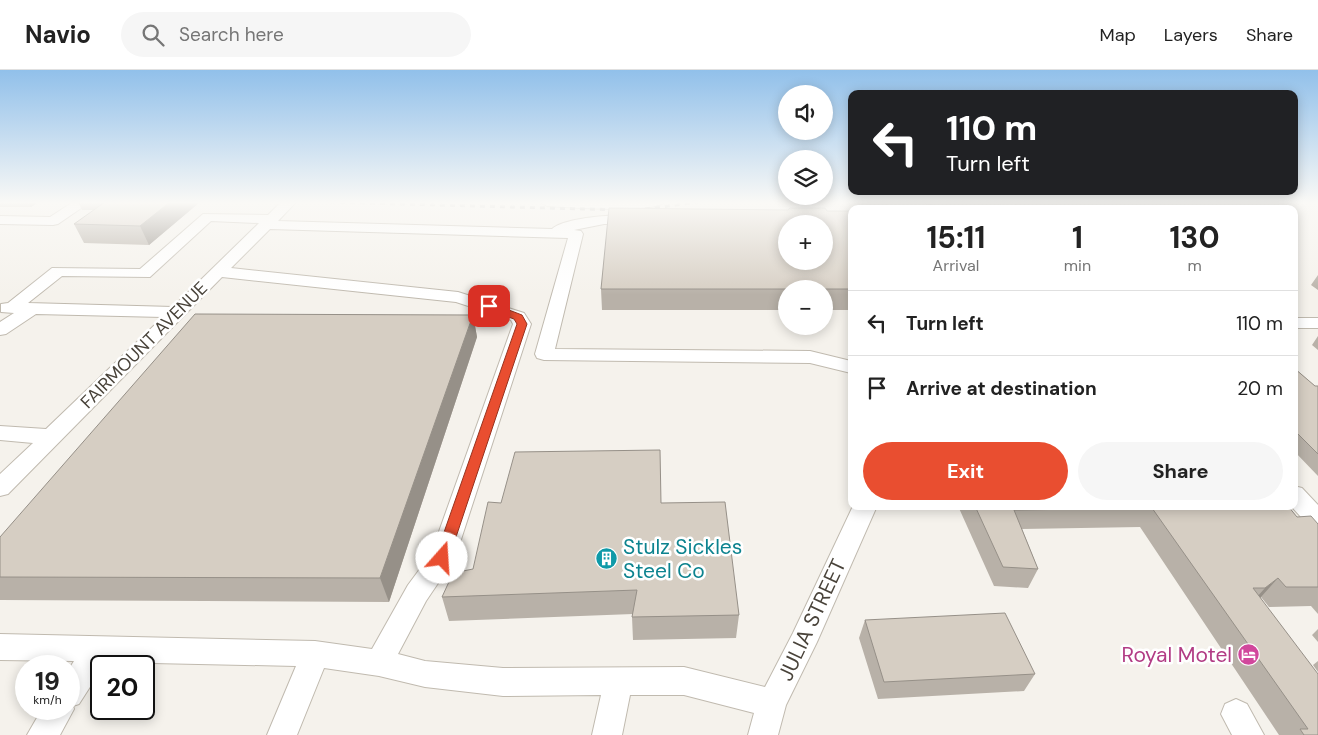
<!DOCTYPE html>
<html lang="en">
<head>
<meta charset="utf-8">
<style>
	body { margin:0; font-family:"DM Sans",sans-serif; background:#f6f6f6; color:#222; height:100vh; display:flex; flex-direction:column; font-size:19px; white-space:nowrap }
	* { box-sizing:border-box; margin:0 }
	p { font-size:16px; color:#767676 }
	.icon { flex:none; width:28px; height:28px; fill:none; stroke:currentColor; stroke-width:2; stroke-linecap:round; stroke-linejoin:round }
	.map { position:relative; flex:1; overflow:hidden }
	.drawer { position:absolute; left:848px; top:135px; width:450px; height:305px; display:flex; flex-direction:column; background:#fff; border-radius:10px; box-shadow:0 2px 12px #0003 }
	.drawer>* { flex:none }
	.guide { position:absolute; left:848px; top:20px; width:450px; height:105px; border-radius:10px; box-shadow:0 2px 12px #0003; background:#202124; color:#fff; overflow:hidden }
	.buttons { position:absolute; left:778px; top:15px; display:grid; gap:10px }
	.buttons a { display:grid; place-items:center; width:55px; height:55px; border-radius:50%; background:#fff; box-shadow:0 2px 12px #0003; font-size:25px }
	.speed { position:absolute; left:15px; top:585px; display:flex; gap:10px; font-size:25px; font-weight:700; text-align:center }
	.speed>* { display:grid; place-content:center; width:65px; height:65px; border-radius:50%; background:#fff; box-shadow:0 2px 12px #0003; line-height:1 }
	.speed small { font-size:12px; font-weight:400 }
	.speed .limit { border:2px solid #111; border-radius:8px; background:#fff; color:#111 }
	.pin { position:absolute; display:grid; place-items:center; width:42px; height:42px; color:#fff; margin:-21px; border-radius:10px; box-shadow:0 2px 8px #0006 }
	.me { position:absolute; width:55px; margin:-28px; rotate:19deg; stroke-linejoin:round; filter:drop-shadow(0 0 4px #0008) }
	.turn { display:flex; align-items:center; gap:18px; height:105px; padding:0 15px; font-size:22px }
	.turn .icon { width:65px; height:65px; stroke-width:2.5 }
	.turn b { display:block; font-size:35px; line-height:42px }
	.eta { display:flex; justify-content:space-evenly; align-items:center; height:85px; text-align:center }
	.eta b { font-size:30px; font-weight:700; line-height:35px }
	.cta { display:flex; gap:10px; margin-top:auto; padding:10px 15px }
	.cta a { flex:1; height:58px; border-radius:30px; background:#e94e30; color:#fff; font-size:20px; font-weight:700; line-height:58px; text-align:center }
	.cta a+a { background:#f6f6f6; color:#222 }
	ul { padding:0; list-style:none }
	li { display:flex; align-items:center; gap:15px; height:65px; padding:0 15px; border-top:1px solid #e0e0e0 }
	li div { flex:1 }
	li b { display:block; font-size:19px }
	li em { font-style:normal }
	header { display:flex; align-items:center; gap:30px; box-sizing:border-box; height:70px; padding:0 25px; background:#fff; border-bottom:1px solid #e0e0e0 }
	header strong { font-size:24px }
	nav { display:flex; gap:28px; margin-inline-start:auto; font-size:18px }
	.search { width:350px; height:45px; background:#f6f6f6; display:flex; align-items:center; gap:12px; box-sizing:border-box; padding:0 18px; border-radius:28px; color:#767676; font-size:19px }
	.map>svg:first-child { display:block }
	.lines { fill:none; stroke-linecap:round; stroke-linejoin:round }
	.minor-casing { stroke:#c0baaf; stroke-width:2 }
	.minor { fill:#fff; fill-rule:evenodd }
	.rail { stroke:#9a9a9a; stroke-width:3; stroke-dasharray:5 5; stroke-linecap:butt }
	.wall { fill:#b8b1a8 }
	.shaded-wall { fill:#969088 }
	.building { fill:#d6cec3; stroke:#969088; fill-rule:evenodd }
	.route { fill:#e94e30; stroke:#97331f }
	.labels { text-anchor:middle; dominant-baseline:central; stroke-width:5; stroke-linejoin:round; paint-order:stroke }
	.street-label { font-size:18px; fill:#49433a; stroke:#fff }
	.near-culture-label { font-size:21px; fill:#0d838f; stroke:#fff; text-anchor:start }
	.near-street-label { font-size:21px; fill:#49433a; stroke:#fff }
	.near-hotel-label { font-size:21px; fill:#b23c85; stroke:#fff; text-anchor:end }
</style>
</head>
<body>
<header>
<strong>Navio</strong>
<div class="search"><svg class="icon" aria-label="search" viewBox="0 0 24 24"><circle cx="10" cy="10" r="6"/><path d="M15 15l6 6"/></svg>Search here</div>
<nav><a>Map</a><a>Layers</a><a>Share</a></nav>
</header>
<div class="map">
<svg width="1318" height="665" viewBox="0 0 1318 665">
	<rect width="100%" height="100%" fill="#f5f2ec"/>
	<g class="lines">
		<defs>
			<path id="minor" d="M 73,132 L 90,132 L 58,154 L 53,155 L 0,154 L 0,146 L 50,147 Z
				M 281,132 L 296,132 L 278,151 L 552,159 C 565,147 622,143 640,147 L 642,150 L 640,153 L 635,154 L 604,154 L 574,160 L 581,161 L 583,164 L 555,279 L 810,281 L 851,291 L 851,303 L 810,293 L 544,290 L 537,288 L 535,284 L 568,168 L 270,159 L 231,198 L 458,222 L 524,243 L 531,254 L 455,488 L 426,531 L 398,584 L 425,591 L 503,598 L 684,597 L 765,617 L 793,563 L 853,436 L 877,436 L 817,572 L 786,635 L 778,665 L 748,665 L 754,643 L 684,625 L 630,625 L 622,665 L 592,665 L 601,625 L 503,626 L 425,617 L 379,606 L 324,598 L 297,665 L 267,665 L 296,596 L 106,592 L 79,634 L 73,636 L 74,639 L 60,665 L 27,665 L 42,639 L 69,639 L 69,599 L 74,591 L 0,590 L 0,564 L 315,571 L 372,579 L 408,515 L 431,484 L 513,254 L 511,250 L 456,232 L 222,207 L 8,424 L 0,426 L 0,404 L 33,373 L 0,370 L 0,356 L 46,359 L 163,247 L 36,244 L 6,264 L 0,265 L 0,252 L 14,243 L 1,242 L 1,234 L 8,233 L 52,198 L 140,199 L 203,144 L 268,145 ZM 211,151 L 259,153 L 173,237 L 28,233 L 62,206 L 150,207 Z
				M 540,132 L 664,132 C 653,144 567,137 547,136 Z
				M 886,132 L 916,132 L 935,136 L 937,139 L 907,139 L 888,135 Z
				M 1002,132 L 1016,132 L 1013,139 L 999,139 Z
				M 1294,248 L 1318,248 L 1318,258 L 1294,258 Z
				M 1294,416 L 1302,418 L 1318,435 L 1318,460 L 1310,457 L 1291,436 L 1294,436 Z
				M 1236,629 L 1247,634 L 1264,665 L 1232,665 L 1221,644 L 1225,634 Z"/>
		</defs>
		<use href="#minor" class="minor-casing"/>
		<use href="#minor" class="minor"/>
		<path class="rail" d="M 330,132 L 623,140
			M 645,139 L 699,132"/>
	</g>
	<path class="wall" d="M 0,132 L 39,132 L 31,137 L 0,137 Z
		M 78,132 L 200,132 L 149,175 L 84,173 L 74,154 L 95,140 L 82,140 Z
		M 827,141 L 851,141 L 851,240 L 824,240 L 824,219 L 786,219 L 786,240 L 602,240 L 601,219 Z
		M 1318,205 L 1318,220 L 1311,215 Z
		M 473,245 L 477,267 L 389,532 L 0,530 L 0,467 Z
		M 1318,266 L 1318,280 L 1312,275 Z
		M 1294,298 L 1315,316 L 1318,316 L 1318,406 L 1294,381 Z
		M 501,433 L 661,433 L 739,545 L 736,568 L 633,570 L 632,547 L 633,544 L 449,551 L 442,527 L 473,499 Z
		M 958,436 L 1288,436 L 1297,447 L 1318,454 L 1318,544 L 1311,536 L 1269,537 L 1261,527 L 1261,528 L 1318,665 L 1279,665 L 1140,457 L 1022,459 L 1038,499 L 1028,518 L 994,516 Z
		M 865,550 L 1035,604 L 1024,621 L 878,629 L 859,568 Z
		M 1318,559 L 1318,572 L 1312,565 Z
		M 1318,591 L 1318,602 L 1313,595 Z"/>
	<path class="shaded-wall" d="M 28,132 L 39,132 L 31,137 Z
		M 170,132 L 200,132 L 149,175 L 140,156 Z
		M 473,245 L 477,267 L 389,532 L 380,508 Z
		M 1278,508 L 1261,527 L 1248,537 L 1265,518 Z"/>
	<path class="building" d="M 105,132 L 170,132 L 140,156 L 74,154 Z
		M 609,138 L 788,140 L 790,138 L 825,138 L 827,141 L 851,141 L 851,219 L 601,219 ZM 786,154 L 824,154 L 824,191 L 786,191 Z
		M 195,244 L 473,245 L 380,508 L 0,507 L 0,467 Z
		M 1294,298 L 1315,316 L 1318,316 L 1318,384 L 1294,360 Z
		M 660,380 L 661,433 L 725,432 L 739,545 L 632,547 L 637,520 L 442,527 L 453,503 L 473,499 L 488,432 L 501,433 L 515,382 Z
		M 975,436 L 1288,436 L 1297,447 L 1311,446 L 1318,454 L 1318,517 L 1286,517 L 1278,508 L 1265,518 L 1253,518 L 1318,604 L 1318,665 L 1304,665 L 1300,659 L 1308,659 L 1152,438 L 1014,440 L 1038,499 L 1003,497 Z
		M 1005,543 L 1035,604 L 884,612 L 865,550 Z"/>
	<linearGradient id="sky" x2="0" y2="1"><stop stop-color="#91c0ea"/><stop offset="0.59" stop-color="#faf9f6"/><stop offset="1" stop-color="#faf9f6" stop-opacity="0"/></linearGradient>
	<rect width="1318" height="225" fill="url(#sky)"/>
	<path class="route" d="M 486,234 L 493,234 L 522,245 L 527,254 L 449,488 L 447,492 L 442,493 L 437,492 L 435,488 L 517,254 L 514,249 L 486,239 Z"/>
	<defs>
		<symbol id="building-disc" viewBox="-11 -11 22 22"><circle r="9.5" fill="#0f9aa8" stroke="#fff"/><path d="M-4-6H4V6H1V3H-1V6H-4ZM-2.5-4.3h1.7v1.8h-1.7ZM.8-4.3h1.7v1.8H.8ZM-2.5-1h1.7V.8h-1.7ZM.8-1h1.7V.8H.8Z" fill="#fff"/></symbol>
		<symbol id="hotel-disc" viewBox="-11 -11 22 22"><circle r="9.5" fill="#d1479c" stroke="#fff"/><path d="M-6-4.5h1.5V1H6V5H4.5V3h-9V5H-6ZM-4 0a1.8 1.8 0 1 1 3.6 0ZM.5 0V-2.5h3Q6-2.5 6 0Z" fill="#fff"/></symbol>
	</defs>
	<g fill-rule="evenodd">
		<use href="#building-disc" x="594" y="476" width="25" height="25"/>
		<use href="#hotel-disc" x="1236" y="572" width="25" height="25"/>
	</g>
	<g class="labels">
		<g class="street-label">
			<text transform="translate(144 275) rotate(-45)">FAIRMOUNT AVENUE</text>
		</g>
		<g class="near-culture-label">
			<text x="623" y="477">Stulz Sickles<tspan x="623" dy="24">Steel Co</tspan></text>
		</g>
		<g class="near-street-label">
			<text transform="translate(812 550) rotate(-65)">JULIA STREET</text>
		</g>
		<g class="near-hotel-label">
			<text x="1232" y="585">Royal Motel</text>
		</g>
	</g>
</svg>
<div class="buttons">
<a><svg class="icon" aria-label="sound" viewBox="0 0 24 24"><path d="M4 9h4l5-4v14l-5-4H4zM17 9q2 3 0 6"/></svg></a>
<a><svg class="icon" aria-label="layers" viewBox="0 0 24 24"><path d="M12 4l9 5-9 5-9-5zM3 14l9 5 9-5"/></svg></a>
<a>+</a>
<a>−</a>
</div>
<div class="speed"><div>19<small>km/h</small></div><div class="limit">20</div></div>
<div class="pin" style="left:489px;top:236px;background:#d93025"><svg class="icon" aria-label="arrive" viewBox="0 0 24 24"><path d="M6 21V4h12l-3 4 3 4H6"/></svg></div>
<svg class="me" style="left:442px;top:488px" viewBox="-20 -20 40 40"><circle r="19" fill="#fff"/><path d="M0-13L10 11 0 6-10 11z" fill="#e94e30"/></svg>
<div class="guide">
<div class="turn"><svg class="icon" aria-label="left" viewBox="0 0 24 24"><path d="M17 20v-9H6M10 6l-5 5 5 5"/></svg><div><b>110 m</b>Turn left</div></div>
</div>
<section class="drawer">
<div class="eta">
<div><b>15:11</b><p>Arrival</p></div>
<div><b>1</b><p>min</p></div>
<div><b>130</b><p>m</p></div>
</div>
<ul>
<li><svg class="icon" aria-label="left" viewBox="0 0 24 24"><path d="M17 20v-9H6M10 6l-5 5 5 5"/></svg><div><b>Turn left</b></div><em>110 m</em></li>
<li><svg class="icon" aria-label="arrive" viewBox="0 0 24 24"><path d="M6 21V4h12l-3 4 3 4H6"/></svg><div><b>Arrive at destination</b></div><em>20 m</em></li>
</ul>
<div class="cta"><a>Exit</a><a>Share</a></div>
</section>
</div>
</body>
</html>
